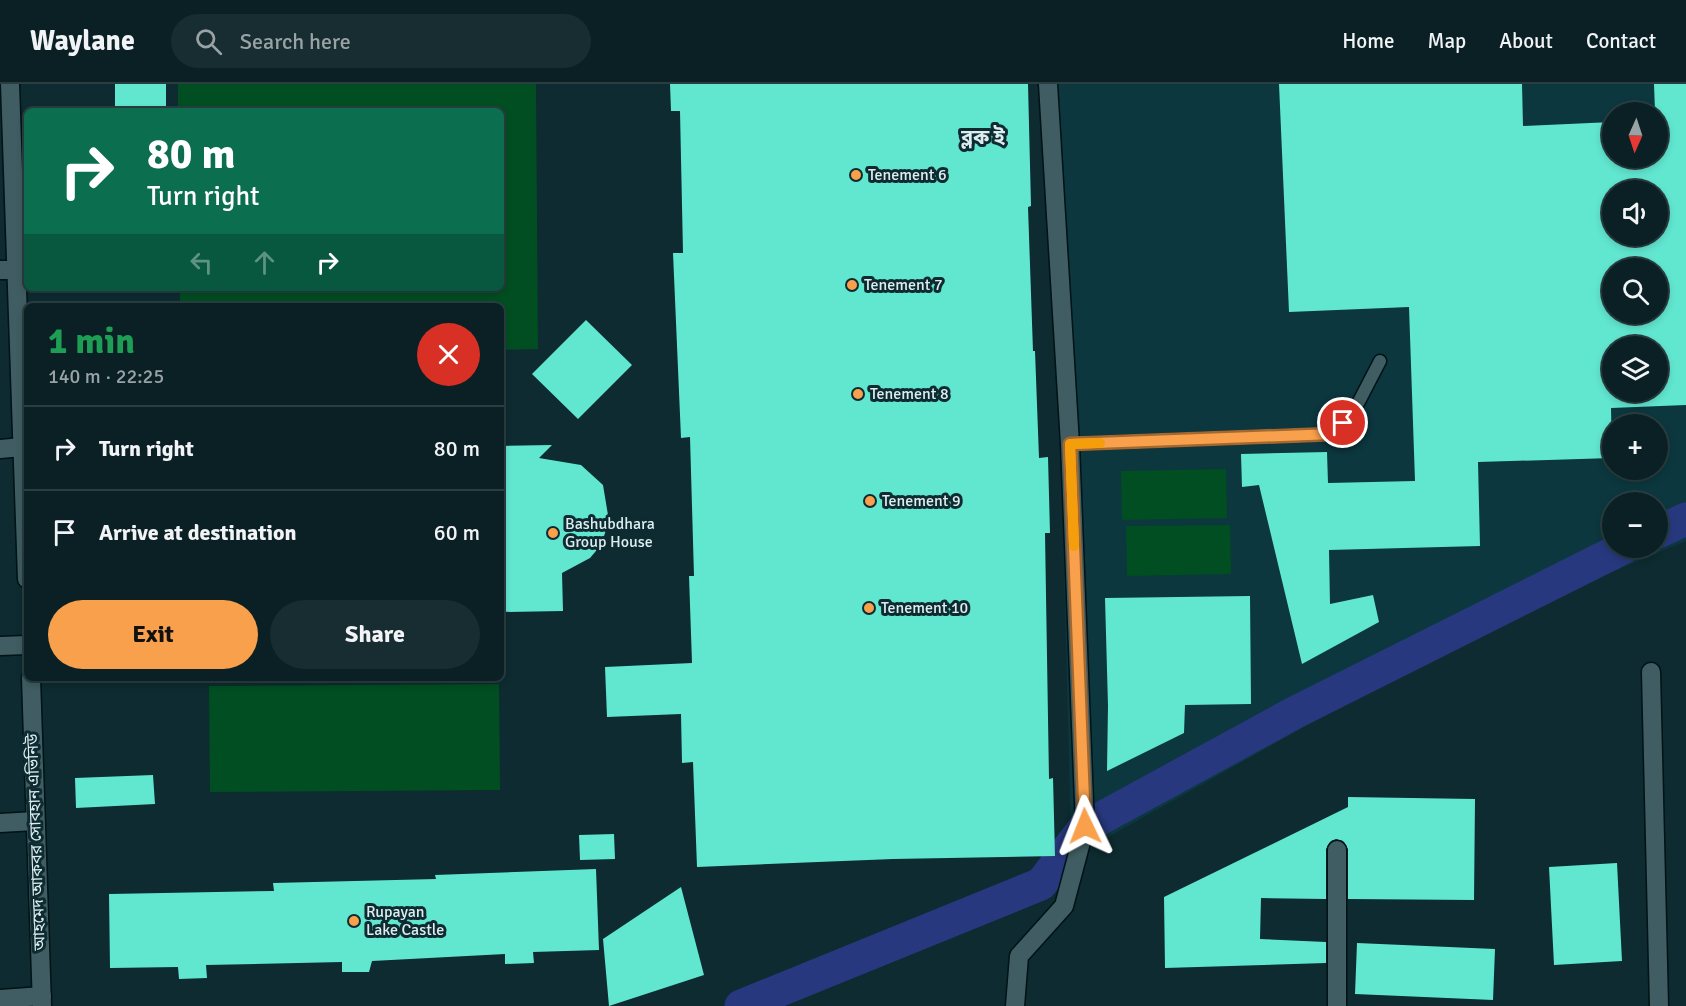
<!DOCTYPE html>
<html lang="en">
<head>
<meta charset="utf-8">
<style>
	body { margin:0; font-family:Signika,"Noto Sans Bengali",sans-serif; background:#182d31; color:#f1f3f6; height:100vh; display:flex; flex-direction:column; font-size:22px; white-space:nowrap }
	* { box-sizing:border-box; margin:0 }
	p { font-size:20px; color:#99a3a6 }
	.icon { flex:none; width:33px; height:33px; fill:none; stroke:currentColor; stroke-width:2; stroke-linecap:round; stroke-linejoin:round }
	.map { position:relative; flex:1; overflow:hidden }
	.sheet { position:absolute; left:24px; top:219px; width:480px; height:378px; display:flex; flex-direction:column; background:#0a2024; border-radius:9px; box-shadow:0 3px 9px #0003,0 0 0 2px #2a3e41 }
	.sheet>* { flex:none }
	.hud { position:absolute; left:24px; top:24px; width:480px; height:183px; border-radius:9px; box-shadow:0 3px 9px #0003,0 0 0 2px #2a3e41; background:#0b6e4f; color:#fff; overflow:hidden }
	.needle { width:39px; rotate:183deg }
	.controls { position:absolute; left:1602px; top:18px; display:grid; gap:12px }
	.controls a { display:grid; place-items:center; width:66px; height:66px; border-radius:50%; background:#0a2024; box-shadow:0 3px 9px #0003,0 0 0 2px #2a3e41; font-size:30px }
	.pin { position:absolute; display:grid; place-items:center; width:51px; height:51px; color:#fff; margin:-26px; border:3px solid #fff; border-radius:50%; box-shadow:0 2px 6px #0007 }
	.me { position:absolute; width:66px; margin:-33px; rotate:358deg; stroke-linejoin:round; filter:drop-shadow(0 0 4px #0008) }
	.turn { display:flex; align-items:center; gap:21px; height:126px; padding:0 24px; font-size:27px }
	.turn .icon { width:78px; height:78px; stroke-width:2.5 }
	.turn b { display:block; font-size:42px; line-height:51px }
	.lanes { display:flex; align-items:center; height:57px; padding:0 24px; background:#0003; justify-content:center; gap:30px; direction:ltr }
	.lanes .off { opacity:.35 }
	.round { display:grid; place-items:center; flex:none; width:63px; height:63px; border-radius:32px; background:#182d31 }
	.overview { display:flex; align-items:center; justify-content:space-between; height:102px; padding:0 24px }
	h1 { font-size:36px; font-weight:800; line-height:45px; color:#1e9e55 }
	.button { display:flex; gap:12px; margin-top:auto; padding:12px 24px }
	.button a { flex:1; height:69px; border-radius:36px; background:#f8a04b; color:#111; font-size:24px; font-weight:800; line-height:69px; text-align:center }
	.button a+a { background:#182d31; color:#f1f3f6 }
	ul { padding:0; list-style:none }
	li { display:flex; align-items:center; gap:18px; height:84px; padding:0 24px; border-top:2px solid #2a3e41 }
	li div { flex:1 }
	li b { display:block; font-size:22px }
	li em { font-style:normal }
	header { display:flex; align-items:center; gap:36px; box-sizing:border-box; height:84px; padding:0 30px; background:#0a2024; border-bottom:2px solid #2a3e41 }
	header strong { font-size:28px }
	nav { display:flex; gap:33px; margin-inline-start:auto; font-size:21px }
	.search { width:420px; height:54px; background:#182d31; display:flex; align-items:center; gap:15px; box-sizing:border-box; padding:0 21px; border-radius:33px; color:#99a3a6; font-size:22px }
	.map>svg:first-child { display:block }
	.built { fill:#0c373e; fill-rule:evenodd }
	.green { fill:#004e21 }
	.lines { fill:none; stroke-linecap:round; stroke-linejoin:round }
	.canal { stroke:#27387e; stroke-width:33 }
	.building { fill:#61e6d0; fill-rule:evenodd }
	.lane-casing { stroke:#001316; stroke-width:15 }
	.street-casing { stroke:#001316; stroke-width:21 }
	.secondary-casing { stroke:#001316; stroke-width:21 }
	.lane { stroke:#3f5d62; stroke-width:12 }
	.street { stroke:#3f5d62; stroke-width:18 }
	.secondary { stroke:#3f5d62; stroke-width:18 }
	.route-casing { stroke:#a16831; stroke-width:15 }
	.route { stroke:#f8a04b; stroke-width:10 }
	.slow { stroke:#f59e0b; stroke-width:10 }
	.poi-dot { fill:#f8a04b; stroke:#0d2b30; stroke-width:2 }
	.labels { text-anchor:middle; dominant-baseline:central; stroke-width:6; stroke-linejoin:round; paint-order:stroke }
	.poi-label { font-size:16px; fill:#ddeef1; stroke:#0d2b30; text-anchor:start }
	.street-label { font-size:16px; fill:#ddeef1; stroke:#0d2b30 }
	.quarter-label { font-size:20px; font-weight:bold; fill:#ddeef1; stroke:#0d2b30 }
</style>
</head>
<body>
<header>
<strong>Waylane</strong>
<div class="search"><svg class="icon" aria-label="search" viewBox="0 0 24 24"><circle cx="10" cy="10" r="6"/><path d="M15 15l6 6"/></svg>Search here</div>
<nav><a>Home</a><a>Map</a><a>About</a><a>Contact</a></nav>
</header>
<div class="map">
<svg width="1686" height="922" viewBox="0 0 1686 922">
	<rect width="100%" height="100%" fill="#0d2b30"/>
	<path class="built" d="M 1047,0 L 1686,0 L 1686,457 L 1488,540 L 1087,765 L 1071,751 L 1056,187 ZM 1612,28 L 1658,28 L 1658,74 L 1612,74 ZM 1612,106 L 1658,106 L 1658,152 L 1612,152 ZM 1612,184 L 1658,184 L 1658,230 L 1612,230 ZM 1612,262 L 1658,262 L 1658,308 L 1612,308 ZM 1612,340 L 1658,340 L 1658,386 L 1612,386 ZM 1612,418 L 1658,418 L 1658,464 L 1612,464 Z"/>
	<path class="green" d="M 178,0 L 536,0 L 538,265 L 501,266 L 501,222 L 180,222 L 180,204 L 501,204 L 501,27 L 178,27 Z
		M 1226,385 L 1227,434 L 1122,436 L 1121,387 Z
		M 1230,441 L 1231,490 L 1127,492 L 1126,442 Z
		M 499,600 L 500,706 L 210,708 L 209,602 Z"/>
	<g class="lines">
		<path class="canal" d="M 1658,448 L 1686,435
			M 741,922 L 1041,800 L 1085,743 L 1294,629 L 1623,464"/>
	</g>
	<path class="building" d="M 115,0 L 166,0 L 166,27 L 115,27 Z
		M 670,0 L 1028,0 L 1031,122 L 1028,123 L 1033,267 L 1035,267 L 1039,374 L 1048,373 L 1050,449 L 1045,449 L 1049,695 L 1053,694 L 1055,772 L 893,775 L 697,783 L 693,678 L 682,679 L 681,630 L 607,633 L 605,583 L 692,579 L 689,492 L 694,492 L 690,353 L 681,354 L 673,169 L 683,169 L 680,27 L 671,27 Z
		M 1279,0 L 1522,0 L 1523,42 L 1612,38 L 1612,74 L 1658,74 L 1658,28 L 1655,28 L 1654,0 L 1686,0 L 1686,321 L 1611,324 L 1612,374 L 1478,378 L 1480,462 L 1329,466 L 1330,520 L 1373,511 L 1379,538 L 1302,580 L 1259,401 L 1242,403 L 1241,370 L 1327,368 L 1328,399 L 1415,397 L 1409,223 L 1289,228 ZM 1612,106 L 1658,106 L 1658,152 L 1612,152 ZM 1612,184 L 1658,184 L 1658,230 L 1612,230 ZM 1612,262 L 1658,262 L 1658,308 L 1612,308 Z
		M 586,236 L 632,281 L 578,335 L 532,290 Z
		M 552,361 L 539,374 L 581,381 L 603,401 L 609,437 L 601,461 L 590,474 L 562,489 L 563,527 L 501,528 L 501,362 Z
		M 1250,512 L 1251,620 L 1185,621 L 1184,649 L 1107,687 L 1108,622 L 1105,514 Z
		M 153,691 L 155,720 L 76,724 L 75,694 Z
		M 1348,713 L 1475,715 L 1474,816 L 1348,815 L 1348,765 L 1343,757 L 1336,755 L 1331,757 L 1326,765 L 1326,815 L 1261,814 L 1260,855 L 1326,858 L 1326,879 L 1165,884 L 1164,813 L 1348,723 Z
		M 614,750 L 615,775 L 580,776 L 579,751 Z
		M 1617,779 L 1622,877 L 1554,881 L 1549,783 Z
		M 596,785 L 599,866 L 533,868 L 534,879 L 505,880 L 505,870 L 372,877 L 369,888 L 342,888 L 342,878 L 206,881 L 207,894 L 179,895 L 178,883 L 110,884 L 109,810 L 274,807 L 273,799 L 436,795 L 435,791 Z
		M 681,803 L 704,891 L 609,922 L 603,855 Z
		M 1357,859 L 1495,865 L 1493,916 L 1355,910 Z"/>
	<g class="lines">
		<defs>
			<path id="lane" d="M 1070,360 L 1333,350 L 1353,329 L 1380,277"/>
			<path id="street" d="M 0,186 L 16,186
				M 0,365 L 22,363
				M 0,562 L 27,561
				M 1651,588 L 1659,922
				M 0,739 L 35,737
				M 0,915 L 42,912
				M 1015,922 L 1019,872 L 1064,822 L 1085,743 L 1070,360 L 1048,0
				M 1337,922 L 1337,766"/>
			<path id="secondary" d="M 10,0 L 27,495
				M 31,594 L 42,922"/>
		</defs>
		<use href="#lane" class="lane-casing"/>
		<use href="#street" class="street-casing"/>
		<use href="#secondary" class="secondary-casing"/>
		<use href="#lane" class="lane"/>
		<use href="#street" class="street"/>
		<use href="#secondary" class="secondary"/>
	</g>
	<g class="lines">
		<defs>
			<path id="route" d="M 1085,742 L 1070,360 L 1333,350 L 1343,339"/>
		</defs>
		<use href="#route" class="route-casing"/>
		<use href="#route" class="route"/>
		<path class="slow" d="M 1074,462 L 1070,360 L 1100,359"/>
	</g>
	<g class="poi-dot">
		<circle cx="856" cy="91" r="6"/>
		<circle cx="852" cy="201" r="6"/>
		<circle cx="858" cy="310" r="6"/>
		<circle cx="870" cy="417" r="6"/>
		<circle cx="553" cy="449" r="6"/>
		<circle cx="869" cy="524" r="6"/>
		<circle cx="354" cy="837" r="6"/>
	</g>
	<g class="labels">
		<g class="poi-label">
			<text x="868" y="91">Tenement 6</text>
			<text x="864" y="201">Tenement 7</text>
			<text x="870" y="310">Tenement 8</text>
			<text x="882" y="417">Tenement 9</text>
			<text x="565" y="440">Bashubdhara<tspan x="565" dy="18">Group House</tspan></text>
			<text x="881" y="524">Tenement 10</text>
			<text x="366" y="828">Rupayan<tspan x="366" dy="18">Lake Castle</tspan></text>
		</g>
		<g class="street-label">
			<text transform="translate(36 758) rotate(-92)">আহমেদ আকবর সোবহান এভিনিউ</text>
		</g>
		<g class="quarter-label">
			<text x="983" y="53">ব্লক ই</text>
		</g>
	</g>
</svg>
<div class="controls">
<a><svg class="needle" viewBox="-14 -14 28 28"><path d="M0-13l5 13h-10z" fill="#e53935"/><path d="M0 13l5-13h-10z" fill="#99a3a6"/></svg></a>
<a><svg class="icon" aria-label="sound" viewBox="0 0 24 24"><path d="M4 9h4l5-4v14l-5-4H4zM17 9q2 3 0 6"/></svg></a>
<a><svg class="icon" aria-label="search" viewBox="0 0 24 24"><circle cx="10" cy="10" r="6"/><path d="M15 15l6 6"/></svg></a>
<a><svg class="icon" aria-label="layers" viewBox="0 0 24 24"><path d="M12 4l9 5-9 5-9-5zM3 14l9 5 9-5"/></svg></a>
<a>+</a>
<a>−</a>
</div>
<div class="pin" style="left:1343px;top:339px;background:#d93025"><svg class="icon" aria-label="arrive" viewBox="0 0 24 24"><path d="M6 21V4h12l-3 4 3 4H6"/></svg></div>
<svg class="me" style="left:1085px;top:742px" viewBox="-20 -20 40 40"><path d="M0-17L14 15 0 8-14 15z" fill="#f8a04b" stroke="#fff" stroke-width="4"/></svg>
<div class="hud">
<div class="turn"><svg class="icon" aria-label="right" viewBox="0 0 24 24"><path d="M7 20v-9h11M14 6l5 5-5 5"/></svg><div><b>80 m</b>Turn right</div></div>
<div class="lanes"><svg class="icon off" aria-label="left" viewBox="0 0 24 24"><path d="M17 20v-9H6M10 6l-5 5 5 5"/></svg><svg class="icon off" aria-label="ahead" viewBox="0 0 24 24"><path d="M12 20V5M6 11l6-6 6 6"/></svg><svg class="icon" aria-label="right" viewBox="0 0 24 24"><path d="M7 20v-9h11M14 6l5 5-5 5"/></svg></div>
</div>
<section class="sheet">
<div class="overview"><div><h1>1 min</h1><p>140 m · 22:25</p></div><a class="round" style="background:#d93025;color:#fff"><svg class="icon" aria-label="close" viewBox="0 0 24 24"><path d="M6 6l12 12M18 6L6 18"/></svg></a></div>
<ul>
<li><svg class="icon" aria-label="right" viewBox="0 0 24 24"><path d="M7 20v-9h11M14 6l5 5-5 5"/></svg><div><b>Turn right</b></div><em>80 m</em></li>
<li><svg class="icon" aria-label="arrive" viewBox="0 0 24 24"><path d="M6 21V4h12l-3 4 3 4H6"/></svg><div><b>Arrive at destination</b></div><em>60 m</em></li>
</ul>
<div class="button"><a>Exit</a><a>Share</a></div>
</section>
</div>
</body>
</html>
